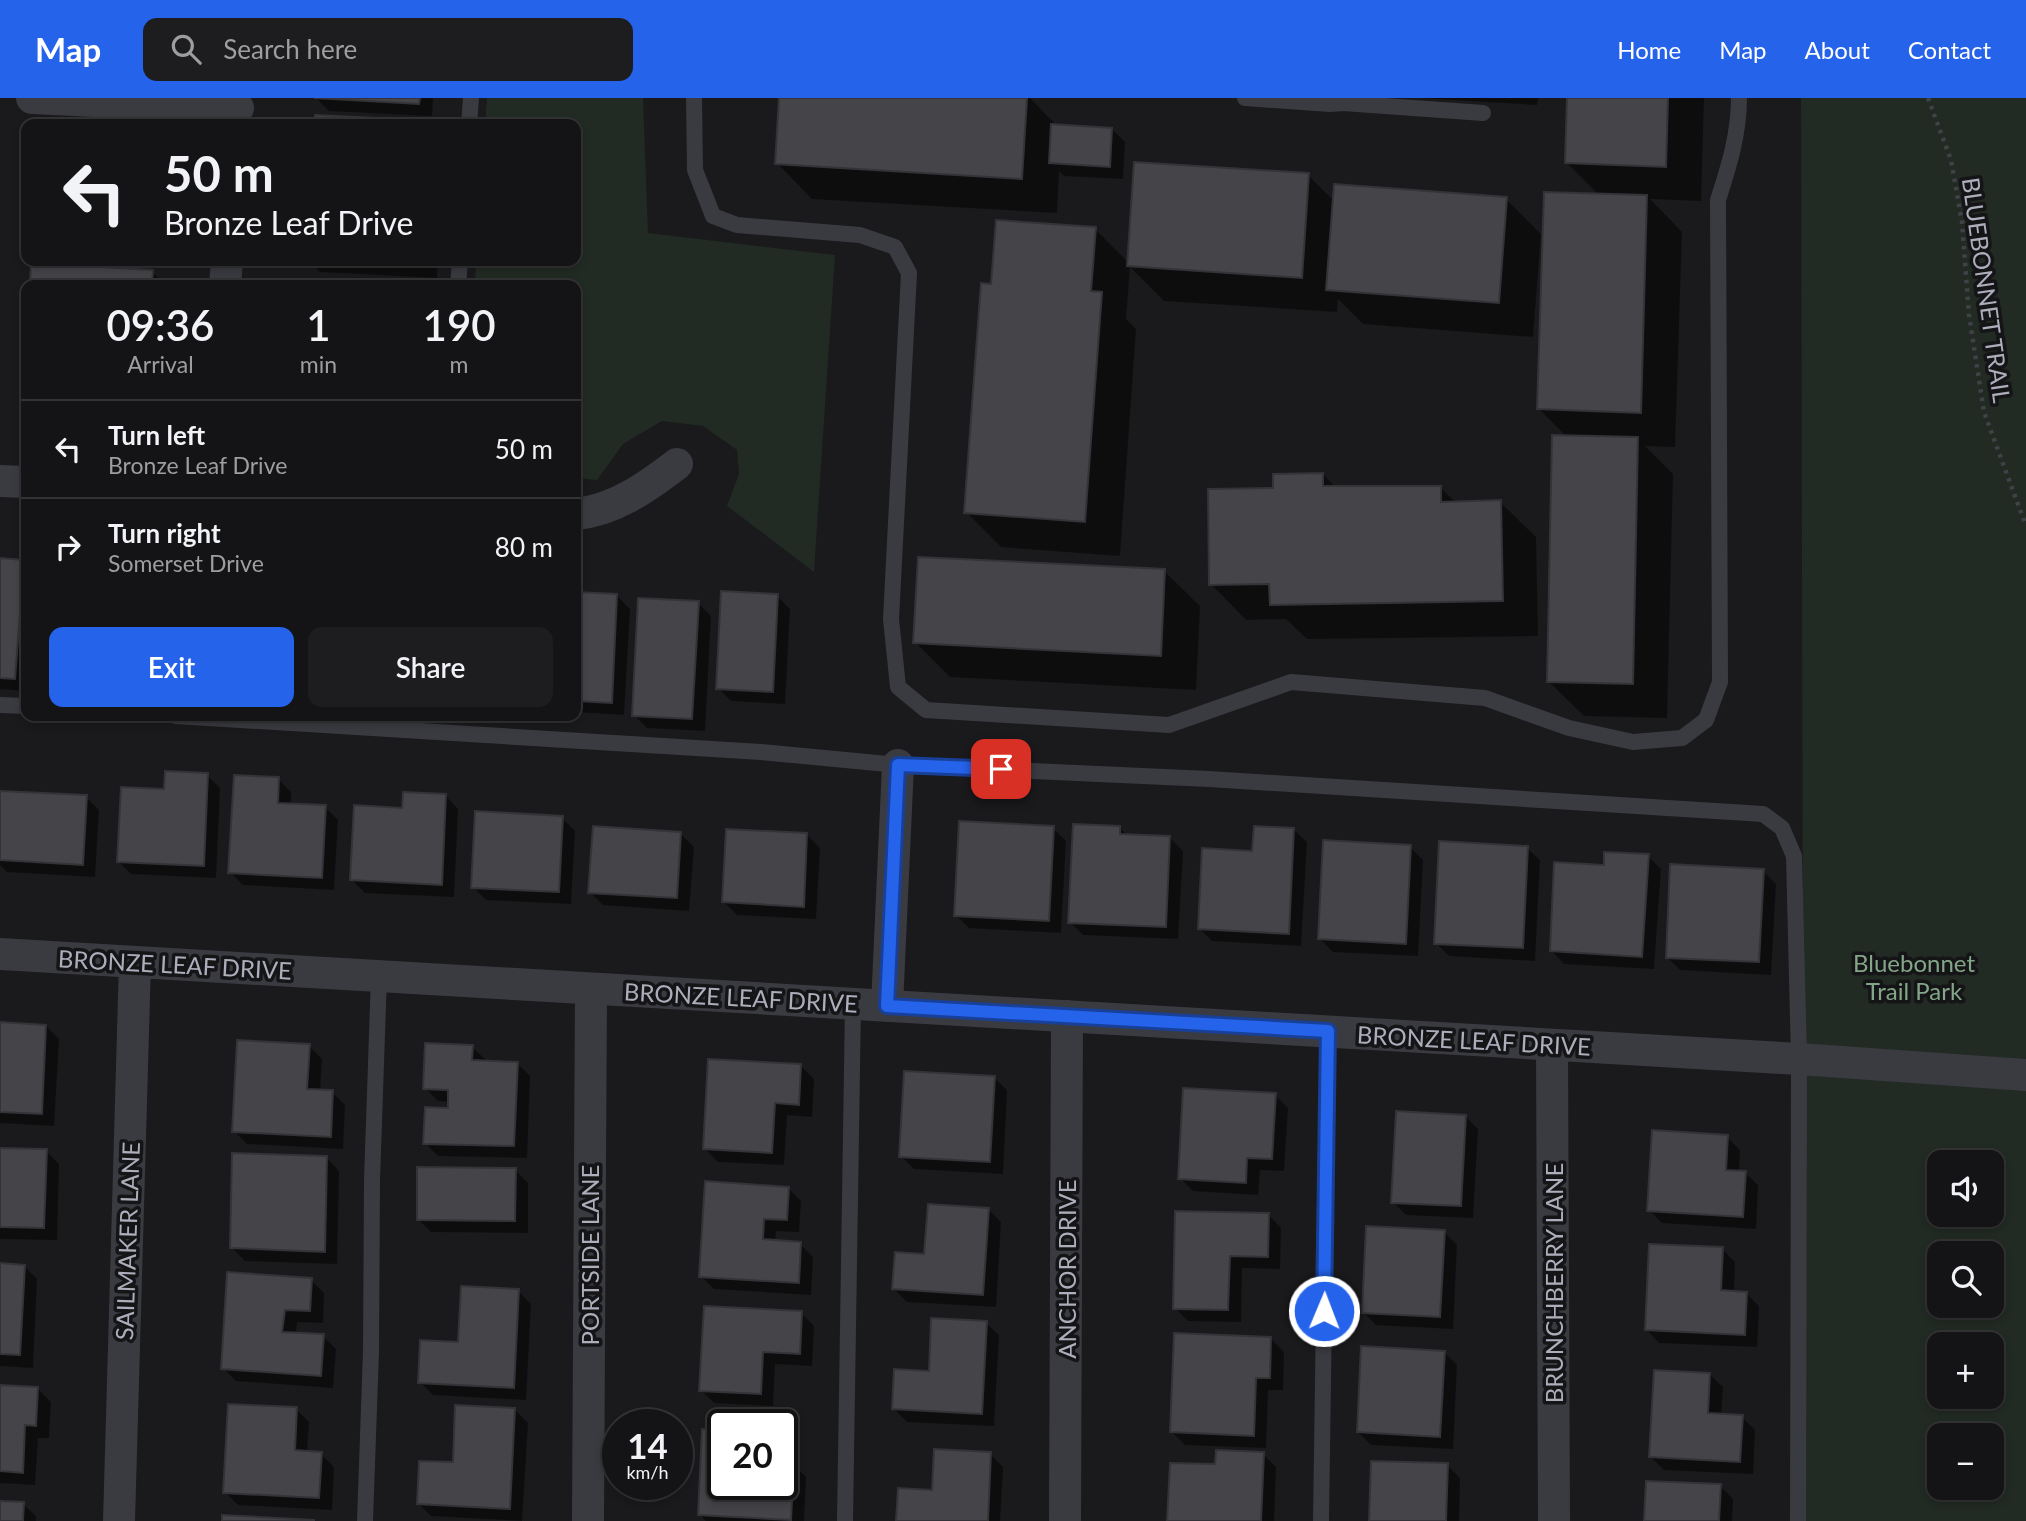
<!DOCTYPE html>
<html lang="en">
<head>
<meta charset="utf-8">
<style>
	body { margin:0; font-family:Lato,sans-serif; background:#1d1c1e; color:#f1f3f6; height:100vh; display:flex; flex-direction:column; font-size:26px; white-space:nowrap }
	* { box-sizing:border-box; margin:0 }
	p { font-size:23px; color:#9d9ea0 }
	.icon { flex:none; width:38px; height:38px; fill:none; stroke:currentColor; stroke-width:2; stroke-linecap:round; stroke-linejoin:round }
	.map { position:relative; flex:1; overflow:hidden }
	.sheet { position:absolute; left:21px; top:182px; width:560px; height:441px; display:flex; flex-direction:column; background:#141315; border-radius:14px; box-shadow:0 4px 10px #0003,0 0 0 2px #333234 }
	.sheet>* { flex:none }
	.hud { position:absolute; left:21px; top:21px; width:560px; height:147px; border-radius:14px; box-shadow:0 4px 10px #0003,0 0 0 2px #333234; background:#141315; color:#f1f3f6; overflow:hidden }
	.controls { position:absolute; left:1927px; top:1052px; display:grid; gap:14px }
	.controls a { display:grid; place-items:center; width:77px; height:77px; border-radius:14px; background:#141315; box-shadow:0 4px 10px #0003,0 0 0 2px #333234; font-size:35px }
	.speed { position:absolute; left:602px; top:1311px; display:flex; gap:14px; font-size:35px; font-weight:700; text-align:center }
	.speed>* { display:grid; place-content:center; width:91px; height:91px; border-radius:50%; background:#141315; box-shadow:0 4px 10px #0003,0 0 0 2px #333234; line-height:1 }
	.speed small { font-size:18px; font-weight:400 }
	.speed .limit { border:4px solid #111; border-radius:10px; background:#fff; color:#111 }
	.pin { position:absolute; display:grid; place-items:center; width:60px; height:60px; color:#fff; margin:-30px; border-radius:14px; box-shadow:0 4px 10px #0006 }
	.me { position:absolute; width:77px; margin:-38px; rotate:1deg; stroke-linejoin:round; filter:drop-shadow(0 0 5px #0008) }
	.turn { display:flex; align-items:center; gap:24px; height:147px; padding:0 28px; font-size:32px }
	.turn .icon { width:91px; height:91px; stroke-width:2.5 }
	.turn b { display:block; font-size:49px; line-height:60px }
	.eta { display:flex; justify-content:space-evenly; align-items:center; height:119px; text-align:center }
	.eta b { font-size:42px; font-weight:600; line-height:49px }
	.button { display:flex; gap:14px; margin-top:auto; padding:14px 28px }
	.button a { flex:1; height:80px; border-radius:14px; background:#2563eb; color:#fff; font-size:28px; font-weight:600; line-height:80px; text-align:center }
	.button a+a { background:#1d1c1e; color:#f1f3f6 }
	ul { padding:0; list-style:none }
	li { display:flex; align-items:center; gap:21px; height:98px; padding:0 28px; border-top:2px solid #333234 }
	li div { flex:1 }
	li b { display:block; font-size:26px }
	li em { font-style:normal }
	header { display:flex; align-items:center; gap:42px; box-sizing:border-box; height:98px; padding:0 35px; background:#2563eb; color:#fff }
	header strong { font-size:33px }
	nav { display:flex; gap:38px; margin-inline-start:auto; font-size:24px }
	.search { width:490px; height:63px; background:#1d1c1e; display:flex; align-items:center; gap:18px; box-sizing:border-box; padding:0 24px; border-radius:14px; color:#9d9ea0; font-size:26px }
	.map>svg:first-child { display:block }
	.green { fill:#212a23; fill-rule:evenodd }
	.shadow { fill:#0007 }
	.building { fill:#444449; stroke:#343338; stroke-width:2 }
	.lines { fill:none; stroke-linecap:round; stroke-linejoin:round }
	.path { stroke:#404248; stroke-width:4.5; stroke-dasharray:3.5 5; stroke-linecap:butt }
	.lane { stroke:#3a3b41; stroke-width:16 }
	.street { stroke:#3a3b41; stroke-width:32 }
	.route-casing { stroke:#184099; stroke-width:18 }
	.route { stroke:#2563eb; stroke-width:12 }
	.labels { text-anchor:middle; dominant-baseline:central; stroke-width:7; stroke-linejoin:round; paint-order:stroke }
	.street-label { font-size:24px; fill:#acafbb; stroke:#151417 }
	.park-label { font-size:24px; fill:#83a689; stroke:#151417 }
</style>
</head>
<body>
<header>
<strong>Map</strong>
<div class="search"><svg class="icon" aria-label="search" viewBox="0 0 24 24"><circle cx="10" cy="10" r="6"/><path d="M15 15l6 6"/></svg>Search here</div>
<nav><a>Home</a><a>Map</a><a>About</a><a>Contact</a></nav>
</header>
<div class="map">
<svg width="2026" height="1423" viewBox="0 0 2026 1423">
	<rect width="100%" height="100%" fill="#1a191c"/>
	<path class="green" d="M 487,0 L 643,0 L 648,135 L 835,157 L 814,474 L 727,408 L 739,376 L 737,352 L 703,328 L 662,323 L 623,346 L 597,382 L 576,380 L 576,187 L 475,187 L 476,163 L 576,163 L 576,26 L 485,26 Z
		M 1801,0 L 2026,0 L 2026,1423 L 1804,1423 ZM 1939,1064 L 1992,1064 L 1992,1116 L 1939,1116 ZM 1939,1155 L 1992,1155 L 1992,1208 L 1939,1208 ZM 1939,1246 L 1992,1246 L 1992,1298 L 1939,1298 ZM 1939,1337 L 1992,1337 L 1992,1390 L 1939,1390 Z"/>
	<path class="shadow" d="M 316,0 L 433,0 L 432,18 L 329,13 Z
		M 781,0 L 1030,0 L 1058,29 L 1112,31 L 1125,44 L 1123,81 L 1064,78 L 1059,73 L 1057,115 L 812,101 L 777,65 Z
		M 1419,0 L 1538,0 L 1537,7 Z
		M 1569,0 L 1704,0 L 1701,103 L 1650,101 L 1682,134 L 1675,349 L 1645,348 L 1673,376 L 1667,620 L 1584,618 L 1548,583 L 1567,339 L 1539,311 L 1599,97 L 1567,65 Z
		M 316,19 L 436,25 L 437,26 L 316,26 Z
		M 1308,77 L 1335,104 L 1506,101 L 1541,136 L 1533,239 L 1363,226 L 1338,201 L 1337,214 L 1164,203 L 1130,169 L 1126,221 L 1136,231 L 1120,458 L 1001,449 L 966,414 L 993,187 L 1095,131 L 1129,165 Z
		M 309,163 L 438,163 L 437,180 L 320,174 Z
		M 32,167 L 152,174 L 165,187 L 31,187 Z
		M 1323,376 L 1336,390 L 1440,389 L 1456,405 L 1500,404 L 1536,439 L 1538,538 L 1307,541 L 1286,521 L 1246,522 L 1211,486 L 1275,392 Z
		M 0,462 L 23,464 L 26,467 L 26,593 L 0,591 Z
		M 1164,473 L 1200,508 L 1196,592 L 950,579 L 915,544 Z
		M 576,496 L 617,498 L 630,511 L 624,617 L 576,614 Z
		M 777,498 L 790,511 L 785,606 L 731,603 L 718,590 Z
		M 698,505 L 711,518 L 705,633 L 647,630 L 634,617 Z
		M 207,677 L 220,690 L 216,780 L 131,776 L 118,763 L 165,693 Z
		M 278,681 L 291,694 L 291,707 L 325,709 L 338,722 L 334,792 L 243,787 L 230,774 Z
		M 0,694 L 86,699 L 99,712 L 95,779 L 7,774 L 0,767 Z
		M 446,698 L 458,711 L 454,799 L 365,795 L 352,782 L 404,711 Z
		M 562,720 L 575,733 L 571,806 L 486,802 L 473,789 Z
		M 1053,730 L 1066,743 L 1061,835 L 969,830 L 956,817 Z
		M 1120,730 L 1128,738 L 1170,740 L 1183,753 L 1178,841 L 1083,837 L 1070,824 Z
		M 1294,732 L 1307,744 L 1301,848 L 1212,843 L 1199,830 L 1254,754 Z
		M 681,736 L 694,749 L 689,813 L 603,807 L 590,794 Z
		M 807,737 L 820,750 L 816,821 L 737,817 L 724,804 Z
		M 1410,749 L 1423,762 L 1418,858 L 1333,854 L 1320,841 Z
		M 1527,750 L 1540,762 L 1535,863 L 1449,858 L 1436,845 Z
		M 1648,758 L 1661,771 L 1654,871 L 1564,866 L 1552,853 L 1605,769 Z
		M 1763,773 L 1776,786 L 1771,877 L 1680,872 L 1667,859 Z
		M 0,926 L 46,928 L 59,941 L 54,1028 L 0,1025 Z
		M 309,948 L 322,961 L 320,993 L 332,994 L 345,1007 L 343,1051 L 247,1046 L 234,1033 Z
		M 472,949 L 485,961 L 485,964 L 517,965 L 530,978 L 527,1060 L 438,1058 L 425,1045 L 450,1012 L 450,1004 L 438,1003 L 425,990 Z
		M 801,968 L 814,981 L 812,1019 L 787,1017 L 784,1067 L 718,1064 L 705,1051 Z
		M 994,980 L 1007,992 L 1003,1076 L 914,1071 L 901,1058 Z
		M 1275,997 L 1288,1010 L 1284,1073 L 1260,1072 L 1258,1097 L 1193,1093 L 1180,1080 Z
		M 1465,1018 L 1478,1031 L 1473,1120 L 1406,1117 L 1393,1104 Z
		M 1727,1039 L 1740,1052 L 1739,1074 L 1745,1075 L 1758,1087 L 1756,1131 L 1662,1125 L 1649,1112 Z
		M 0,1052 L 46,1053 L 59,1066 L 57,1142 L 0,1141 Z
		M 327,1060 L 339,1073 L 337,1166 L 245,1163 L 232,1150 Z
		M 515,1072 L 528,1085 L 528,1135 L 431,1134 L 418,1121 Z
		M 788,1090 L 801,1103 L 799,1134 L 776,1133 L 775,1144 L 800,1146 L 813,1159 L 811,1197 L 714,1191 L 701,1178 Z
		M 988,1111 L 1001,1124 L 996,1209 L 907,1204 L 894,1191 L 925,1157 Z
		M 1269,1117 L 1281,1130 L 1280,1171 L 1242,1170 L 1241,1224 L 1188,1223 L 1175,1210 Z
		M 1444,1134 L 1457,1147 L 1453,1231 L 1376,1227 L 1363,1214 Z
		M 1722,1151 L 1735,1164 L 1734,1195 L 1746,1195 L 1759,1208 L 1757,1249 L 1659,1245 L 1647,1232 Z
		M 0,1167 L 24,1168 L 37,1181 L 33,1270 L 0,1268 Z
		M 311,1182 L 324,1195 L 323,1225 L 297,1224 L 296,1236 L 323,1238 L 336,1251 L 333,1290 L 236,1283 L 223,1270 Z
		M 518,1193 L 531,1206 L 526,1302 L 433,1297 L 420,1284 Z
		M 801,1215 L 814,1228 L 812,1268 L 775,1266 L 773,1308 L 714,1305 L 701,1292 Z
		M 986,1225 L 999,1237 L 994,1328 L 907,1324 L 894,1311 Z
		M 1271,1241 L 1284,1254 L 1283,1292 L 1268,1292 L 1266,1350 L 1185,1347 L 1172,1334 Z
		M 1444,1254 L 1457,1267 L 1453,1351 L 1371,1347 L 1358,1334 Z
		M 1710,1277 L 1723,1289 L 1721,1318 L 1742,1319 L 1755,1332 L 1753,1376 L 1664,1372 L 1651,1359 Z
		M 0,1289 L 38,1291 L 51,1304 L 49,1340 L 38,1340 L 35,1387 L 0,1385 Z
		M 296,1311 L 309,1324 L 307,1355 L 321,1356 L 334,1369 L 332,1412 L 238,1407 L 225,1394 Z
		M 515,1312 L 528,1325 L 522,1423 L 431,1418 L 418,1405 Z
		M 990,1356 L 1003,1369 L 1000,1423 L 898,1423 L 934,1393 Z
		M 1263,1356 L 1276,1369 L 1274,1423 L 1169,1423 L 1217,1368 Z
		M 793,1366 L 806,1379 L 804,1423 L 706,1423 L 699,1416 L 723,1386 L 782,1386 Z
		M 1447,1367 L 1460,1380 L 1459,1423 L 1371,1423 Z
		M 1720,1388 L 1733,1401 L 1732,1423 L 1646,1423 Z
		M 0,1404 L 23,1406 L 36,1418 L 36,1423 L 0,1423 Z"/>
	<path class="building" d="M 314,0 L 420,0 L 419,6 Z
		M 779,0 L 1027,0 L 1022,81 L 775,66 Z
		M 1567,0 L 1668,0 L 1666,69 L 1565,65 Z
		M 315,17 L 436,23 L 436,26 L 314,26 Z
		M 1051,26 L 1112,30 L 1110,69 L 1049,65 Z
		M 1134,64 L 1309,75 L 1302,180 L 1127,168 Z
		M 1334,86 L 1507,99 L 1499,205 L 1326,192 Z
		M 1544,94 L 1647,97 L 1641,315 L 1537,311 Z
		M 996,122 L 1096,129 L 1091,193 L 1102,194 L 1085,424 L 964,415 L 981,185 L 991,186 Z
		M 328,163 L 425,163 L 425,168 Z
		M 31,165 L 153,172 L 152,187 L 30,187 Z
		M 1552,337 L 1638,339 L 1633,586 L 1547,584 Z
		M 1323,375 L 1323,388 L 1441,388 L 1441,404 L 1501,402 L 1503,503 L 1270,507 L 1269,486 L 1209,487 L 1208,391 L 1273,390 L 1273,376 Z
		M 918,459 L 1165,471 L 1161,558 L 913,545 Z
		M 0,460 L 24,462 L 15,581 L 0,580 Z
		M 721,493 L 778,496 L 773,594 L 716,591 Z
		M 576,494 L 617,496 L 612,605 L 576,603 Z
		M 638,500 L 699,503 L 692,621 L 632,618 Z
		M 165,673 L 208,675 L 204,768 L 117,764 L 121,689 L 164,691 Z
		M 234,677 L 279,679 L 278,705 L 326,707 L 322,780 L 228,775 Z
		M 0,693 L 87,697 L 83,767 L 0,762 Z
		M 403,694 L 446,696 L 442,787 L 350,782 L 354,707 L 402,710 Z
		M 475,713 L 563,718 L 559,794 L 471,790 Z
		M 959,723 L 1054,728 L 1049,823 L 954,818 Z
		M 1073,726 L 1120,728 L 1120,736 L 1170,738 L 1166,829 L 1068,825 Z
		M 593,728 L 681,734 L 677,800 L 588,795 Z
		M 1254,728 L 1294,730 L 1289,836 L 1198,831 L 1202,750 L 1252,753 Z
		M 726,731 L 807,735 L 804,809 L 722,804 Z
		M 1323,742 L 1411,747 L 1406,846 L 1318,841 Z
		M 1439,743 L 1528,748 L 1523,850 L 1434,846 Z
		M 1604,754 L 1649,756 L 1642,859 L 1550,853 L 1554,764 L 1604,767 Z
		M 1670,766 L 1764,771 L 1759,864 L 1666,860 Z
		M 0,924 L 46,927 L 42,1016 L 0,1014 Z
		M 237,942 L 310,946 L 307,991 L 333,992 L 331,1039 L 232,1034 Z
		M 425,945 L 473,947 L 472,962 L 518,964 L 514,1048 L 423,1046 L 425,1009 L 448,1010 L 448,992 L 423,991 Z
		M 708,961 L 801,966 L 799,1007 L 775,1005 L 772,1055 L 703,1051 Z
		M 904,973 L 995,978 L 990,1064 L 899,1059 Z
		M 1183,990 L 1276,995 L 1272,1061 L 1247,1060 L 1246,1085 L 1178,1081 Z
		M 1396,1013 L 1466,1017 L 1461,1108 L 1391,1105 Z
		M 1652,1032 L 1728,1037 L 1726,1072 L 1746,1073 L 1743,1119 L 1647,1113 Z
		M 0,1050 L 47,1051 L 44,1130 L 0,1129 Z
		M 232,1055 L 327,1058 L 325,1154 L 230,1150 Z
		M 417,1069 L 516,1070 L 515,1123 L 417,1122 Z
		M 705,1083 L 789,1089 L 787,1122 L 764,1121 L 763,1141 L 801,1144 L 799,1185 L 699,1179 Z
		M 928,1106 L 989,1110 L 983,1197 L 892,1191 L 895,1154 L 924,1156 Z
		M 1175,1113 L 1269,1115 L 1268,1159 L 1230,1158 L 1228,1212 L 1173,1211 Z
		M 1366,1128 L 1445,1132 L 1440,1219 L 1362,1215 Z
		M 1649,1146 L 1723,1149 L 1721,1192 L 1747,1194 L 1745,1237 L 1645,1232 Z
		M 0,1165 L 25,1167 L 20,1257 L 0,1256 Z
		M 227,1174 L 312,1180 L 310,1213 L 285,1212 L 282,1234 L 324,1236 L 321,1278 L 221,1271 Z
		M 461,1188 L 519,1191 L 514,1290 L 418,1285 L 420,1242 L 458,1244 Z
		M 704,1208 L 802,1213 L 800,1256 L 763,1254 L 761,1296 L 699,1293 Z
		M 931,1220 L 987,1223 L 982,1316 L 892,1311 L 894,1271 L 929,1273 Z
		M 1174,1235 L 1271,1239 L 1270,1280 L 1256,1280 L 1254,1338 L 1170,1334 Z
		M 1361,1248 L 1445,1253 L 1440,1339 L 1357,1334 Z
		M 1654,1272 L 1710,1275 L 1708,1315 L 1743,1317 L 1740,1364 L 1649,1359 Z
		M 0,1287 L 38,1289 L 36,1328 L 25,1327 L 23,1375 L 0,1373 Z
		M 228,1306 L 297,1309 L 295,1352 L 322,1354 L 319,1400 L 223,1395 Z
		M 455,1307 L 515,1310 L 510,1411 L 417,1406 L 419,1363 L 453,1364 Z
		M 702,1331 L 723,1332 L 723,1386 L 782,1386 L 782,1364 L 794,1365 L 791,1422 L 698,1417 Z
		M 934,1351 L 991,1354 L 988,1423 L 896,1423 L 898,1390 L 932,1392 Z
		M 1216,1352 L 1264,1354 L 1261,1423 L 1167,1423 L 1170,1365 L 1215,1366 Z
		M 1371,1363 L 1448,1365 L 1446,1423 L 1369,1423 Z
		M 1646,1383 L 1721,1386 L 1719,1423 L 1644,1423 Z
		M 0,1403 L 24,1404 L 23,1423 L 0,1423 Z
		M 222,1417 L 314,1422 L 314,1423 L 222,1423 Z"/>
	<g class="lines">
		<path class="path" d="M 1928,0 L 1951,62 L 1962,124 L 1969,217 L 1984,314 L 2026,428"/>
		<path class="lane" d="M 694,0 L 695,72 L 713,118 L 737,127 L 860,137 L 895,149 L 909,175 L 891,521 L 898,589 L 926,612 L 1169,627 L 1291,584 L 1485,600 L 1569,630 L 1633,644 L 1682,640 L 1706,622 L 1720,584 L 1718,102 C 1729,68 1739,36 1739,0
			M 1245,0 L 1330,6 L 1343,5 L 1348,0
			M 1343,5 L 1483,15
			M 469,26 L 471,0
			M 458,187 L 460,163
			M 0,607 L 26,608
			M 176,618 L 761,654 L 898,667 L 1209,681 L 1763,716 L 1782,730 L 1794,758 L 1799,961 L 1798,1423
			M 365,1423 L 371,1253 L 372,1082 L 379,878
			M 845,1423 L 853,906
			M 1321,1423 L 1328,933"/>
		<path class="street" d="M 32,0 L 238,10
			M 225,187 L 227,163
			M 0,383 L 26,384
			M 576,416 C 615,412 647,389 677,366
			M 0,856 L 1799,961 L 2026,977
			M 887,908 L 898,667
			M 1552,947 L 1554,1423
			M 119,1423 L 135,864
			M 588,1423 L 591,891
			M 1065,1423 L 1067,918"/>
	</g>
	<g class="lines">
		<defs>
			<path id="route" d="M 1001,671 L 898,667 L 887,908 L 1328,933 L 1324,1213"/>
		</defs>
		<use href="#route" class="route-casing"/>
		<use href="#route" class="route"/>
	</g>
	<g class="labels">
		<g class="street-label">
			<text transform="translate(1987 192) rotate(82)">BLUEBONNET TRAIL</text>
			<text transform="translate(175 866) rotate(3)">BRONZE LEAF DRIVE</text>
			<text transform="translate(741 899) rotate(3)">BRONZE LEAF DRIVE</text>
			<text transform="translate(1474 942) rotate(3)">BRONZE LEAF DRIVE</text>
			<text transform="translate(127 1143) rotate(-88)">SAILMAKER LANE</text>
			<text transform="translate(589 1157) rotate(-90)">PORTSIDE LANE</text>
			<text transform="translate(1066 1171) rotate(-90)">ANCHOR DRIVE</text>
			<text transform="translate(1553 1185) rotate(-90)">BRUNCHBERRY LANE</text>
		</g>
		<g class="park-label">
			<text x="1914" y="864">Bluebonnet<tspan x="1914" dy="28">Trail Park</tspan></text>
		</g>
	</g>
</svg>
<div class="controls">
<a><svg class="icon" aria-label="sound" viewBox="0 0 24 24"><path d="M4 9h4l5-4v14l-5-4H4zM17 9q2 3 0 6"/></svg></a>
<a><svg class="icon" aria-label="search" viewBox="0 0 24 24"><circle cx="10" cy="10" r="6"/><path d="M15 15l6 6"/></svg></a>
<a>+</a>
<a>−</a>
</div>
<div class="speed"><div>14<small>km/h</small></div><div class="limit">20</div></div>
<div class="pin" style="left:1001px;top:671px;background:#d93025"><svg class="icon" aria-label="arrive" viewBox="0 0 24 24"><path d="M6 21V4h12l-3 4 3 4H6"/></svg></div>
<svg class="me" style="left:1324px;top:1213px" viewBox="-20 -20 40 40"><circle r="17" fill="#2563eb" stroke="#fff" stroke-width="3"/><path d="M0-11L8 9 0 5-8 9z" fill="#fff"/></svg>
<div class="hud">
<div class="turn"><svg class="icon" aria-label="left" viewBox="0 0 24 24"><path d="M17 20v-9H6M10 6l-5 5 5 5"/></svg><div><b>50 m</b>Bronze Leaf Drive</div></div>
</div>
<section class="sheet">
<div class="eta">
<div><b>09:36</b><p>Arrival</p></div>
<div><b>1</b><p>min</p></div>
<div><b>190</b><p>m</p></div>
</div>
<ul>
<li><svg class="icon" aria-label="left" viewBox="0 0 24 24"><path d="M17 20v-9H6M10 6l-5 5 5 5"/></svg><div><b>Turn left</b><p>Bronze Leaf Drive</p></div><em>50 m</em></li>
<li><svg class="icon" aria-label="right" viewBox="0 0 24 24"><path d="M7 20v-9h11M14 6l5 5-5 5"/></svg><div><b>Turn right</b><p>Somerset Drive</p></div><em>80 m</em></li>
</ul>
<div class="button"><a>Exit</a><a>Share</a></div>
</section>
</div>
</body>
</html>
